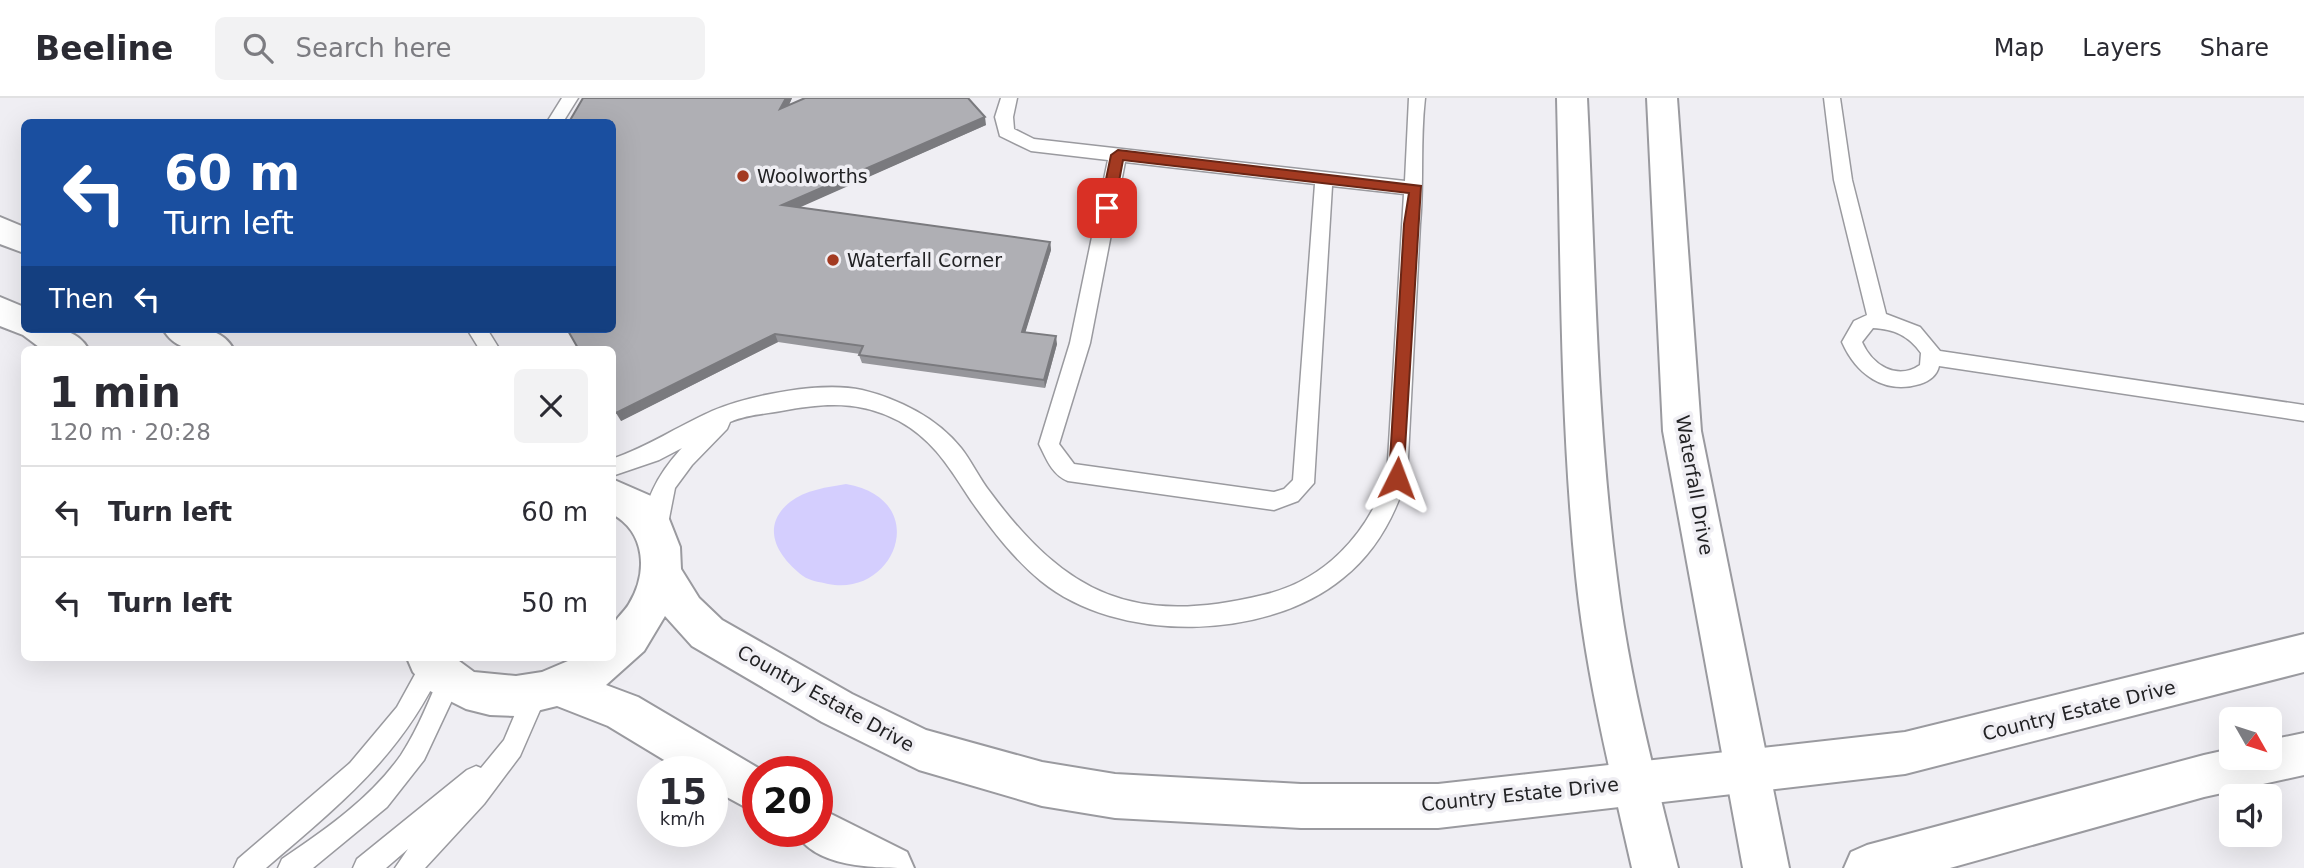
<!DOCTYPE html>
<html lang="en">
<head>
<meta charset="utf-8">
<style>
	body { margin:0; font-family:"DejaVu Sans",sans-serif; background:#f2f2f3; color:#2b2b33; height:100vh; display:flex; flex-direction:column; font-size:26px; white-space:nowrap }
	* { box-sizing:border-box; margin:0 }
	p { font-size:23px; color:#7c7c81 }
	.icon { flex:none; width:38px; height:38px; fill:none; stroke:currentColor; stroke-width:2; stroke-linecap:round; stroke-linejoin:round }
	.map { position:relative; flex:1; overflow:hidden }
	.panel { position:absolute; left:21px; top:248px; width:595px; height:315px; display:flex; flex-direction:column; background:#fff; border-radius:10px; box-shadow:0 7px 28px #0002 }
	.panel>* { flex:none }
	.banner { position:absolute; left:21px; top:21px; width:595px; height:214px; border-radius:10px; box-shadow:0 7px 28px #0002; background:#1a4fa0; color:#fff; overflow:hidden }
	.needle { width:46px; rotate:129deg }
	.controls { position:absolute; left:2219px; top:609px; display:grid; gap:14px }
	.controls a { display:grid; place-items:center; width:63px; height:63px; border-radius:10px; background:#fff; box-shadow:0 7px 28px #0002; font-size:35px }
	.speed { position:absolute; left:637px; top:658px; display:flex; gap:14px; font-size:35px; font-weight:700; text-align:center }
	.speed>* { display:grid; place-content:center; width:91px; height:91px; border-radius:50%; background:#fff; box-shadow:0 7px 28px #0002; line-height:1 }
	.speed small { font-size:18px; font-weight:400 }
	.speed .limit { border:10px solid #d22; background:#fff; color:#111 }
	.pin { position:absolute; display:grid; place-items:center; width:60px; height:60px; color:#fff; margin:-30px; border-radius:14px; box-shadow:0 4px 10px #0006 }
	.me { position:absolute; width:77px; margin:-38px; rotate:3deg; stroke-linejoin:round; filter:drop-shadow(0 0 5px #0008) }
	.turn { display:flex; align-items:center; gap:24px; height:147px; padding:0 28px; font-size:32px }
	.turn .icon { width:91px; height:91px; stroke-width:2.5 }
	.turn b { display:block; font-size:49px; line-height:60px }
	.then { display:flex; align-items:center; height:66px; padding:0 28px; background:#0003; gap:14px; font-size:26px }
	.round { display:grid; place-items:center; flex:none; width:74px; height:74px; border-radius:10px; background:#f2f2f3 }
	.overview { display:flex; align-items:center; justify-content:space-between; height:119px; padding:0 28px }
	h1 { font-size:42px; font-weight:800; line-height:52px }
	ul { padding:0; list-style:none }
	li { display:flex; align-items:center; gap:21px; height:91px; padding:0 28px; border-top:2px solid #e1e1e2 }
	li div { flex:1 }
	li b { display:block; font-size:26px }
	li em { font-style:normal }
	header { display:flex; align-items:center; gap:42px; box-sizing:border-box; height:98px; padding:0 35px; background:#fff; border-bottom:2px solid #e1e1e2 }
	header strong { font-size:33px }
	nav { display:flex; gap:38px; margin-inline-start:auto; font-size:24px }
	.search { width:490px; height:63px; background:#f2f2f3; display:flex; align-items:center; gap:18px; box-sizing:border-box; padding:0 24px; border-radius:10px; color:#7c7c81; font-size:26px }
	.map>svg:first-child { display:block }
	.green { fill:#d4cefe }
	.lines { fill:none; stroke-linecap:round; stroke-linejoin:round }
	.service-casing { stroke:#9a9a9f; stroke-width:3 }
	.minor-casing { stroke:#9a9a9f; stroke-width:4 }
	.secondary-casing { stroke:#9a9a9f; stroke-width:4 }
	.service { fill:#fff; fill-rule:evenodd }
	.minor { fill:#fff; fill-rule:evenodd }
	.secondary { fill:#fff; fill-rule:evenodd }
	.wall { fill:#96969b }
	.shaded-wall { fill:#7a7a7e }
	.building { fill:#afafb4; stroke:#7a7a7e; stroke-width:2 }
	.route { fill:#a33a21; stroke:#6a2615; stroke-width:2 }
	.poi-dot { fill:#a33a21; stroke:#efeef3; stroke-width:2.5 }
	.labels { text-anchor:middle; dominant-baseline:central; stroke-width:7; stroke-linejoin:round; paint-order:stroke }
	.poi-label { font-size:19px; fill:#222224; stroke:#efeef3; text-anchor:start }
	.street-label { font-size:19px; fill:#222224; stroke:#efeef3 }
</style>
</head>
<body>
<header>
<strong>Beeline</strong>
<div class="search"><svg class="icon" aria-label="search" viewBox="0 0 24 24"><circle cx="10" cy="10" r="6"/><path d="M15 15l6 6"/></svg>Search here</div>
<nav><a>Map</a><a>Layers</a><a>Share</a></nav>
</header>
<div class="map">
<svg width="2304" height="770" viewBox="0 0 2304 770">
	<rect width="100%" height="100%" fill="#efeef3"/>
	<path class="green" d="M 846,386 C 933,401 896,500 828,486 C 820,484 810,483 803,478 C 778,459 759,429 790,404 C 805,392 828,389 846,386 Z"/>
	<g class="lines">
		<defs>
			<path id="service" d="M 562,0 L 578,0 L 563,24 L 547,24 Z
				M 1001,0 L 1017,0 L 1013,19 L 1014,31 L 1034,41 L 1405,83 L 1409,0 L 1425,0 C 1420,43 1424,84 1420,126 L 1407,379 C 1395,418 1376,454 1343,480 C 1267,543 1118,546 1041,483 C 1014,461 992,432 972,404 C 950,371 935,343 899,323 C 859,302 824,305 781,313 C 764,316 746,317 730,324 L 727,331 L 692,367 L 675,390 L 665,441 L 657,443 L 649,441 C 635,411 662,371 682,350 L 659,362 L 612,378 L 612,361 C 648,349 678,328 712,313 C 750,297 822,283 862,292 C 899,301 937,320 961,350 C 972,364 979,380 990,394 C 1067,498 1135,528 1263,497 C 1324,483 1367,437 1387,379 L 1404,96 L 1332,88 L 1314,385 L 1298,403 L 1274,412 L 1068,383 C 1052,377 1046,360 1039,346 L 1070,245 L 1108,62 L 1031,53 L 1000,38 L 995,19 ZM 1125,64 L 1315,86 L 1293,382 L 1284,391 L 1274,394 L 1074,366 L 1059,346 L 1090,245 Z
				M 1824,0 L 1840,0 L 1852,82 L 1886,216 L 1920,229 L 1940,253 L 2304,307 L 2304,323 L 1939,268 C 1937,277 1930,283 1920,286 C 1884,297 1856,276 1842,244 L 1854,223 L 1867,217 L 1834,82 ZM 1873,230 C 1894,231 1909,238 1921,255 L 1920,267 C 1897,283 1872,267 1862,244 Z
				M 467,231 L 487,231 L 500,252 L 480,252 Z
				M 424,560 L 440,560 L 443,567 C 403,657 339,707 266,770 L 234,770 L 238,761 L 350,665 L 397,609 Z
				M 450,570 L 458,573 L 462,581 L 424,662 L 387,709 L 313,770 L 278,770 L 282,761 C 325,732 371,700 401,657 C 418,631 429,602 442,573 Z
				M 535,585 L 543,588 L 547,596 L 520,658 L 484,706 L 425,770 L 395,770 L 408,751 L 386,770 L 353,770 L 357,761 L 467,672 L 476,668 L 481,670 L 504,642 L 527,588 Z"/>
			<path id="minor" d="M 0,119 L 24,129 L 24,155 L 0,146 Z
				M 0,199 L 24,209 L 24,231 C 50,231 75,227 89,252 L 43,252 L 23,237 L 0,228 Z
				M 163,231 C 190,231 220,225 234,252 C 208,252 178,258 163,231 Z
				M 612,381 L 651,398 L 667,416 L 680,449 L 681,471 L 699,500 L 722,522 L 852,596 L 926,632 L 1042,664 L 1115,676 L 1301,686 L 1438,686 L 1905,634 L 2304,536 L 2304,574 L 1905,676 L 1438,730 L 1301,730 L 1115,720 L 1042,708 L 919,672 L 822,624 L 692,548 L 665,518 L 644,553 L 606,587 L 638,599 L 765,674 L 758,674 L 758,716 L 712,691 L 712,674 L 684,674 L 608,628 L 557,608 L 516,618 L 490,617 L 466,611 L 430,593 L 413,574 L 407,560 L 455,560 L 474,574 L 516,578 L 542,574 L 575,560 L 612,560 C 612,551 610,536 613,528 C 616,520 625,513 629,506 C 648,475 646,434 612,416 Z
				M 2304,635 L 2304,677 L 2204,699 L 1950,770 L 1844,770 L 1851,754 L 1867,747 L 2204,657 L 2231,651 L 2231,660 L 2270,660 L 2270,642 Z
				M 817,709 L 907,754 L 914,770 C 874,770 814,770 795,733 L 817,733 Z"/>
			<path id="secondary" d="M 1557,0 L 1587,0 C 1595,160 1596,321 1617,480 C 1629,579 1654,674 1678,770 L 1632,770 C 1610,673 1586,577 1576,478 C 1560,319 1561,159 1557,0 Z
				M 1647,0 L 1677,0 L 1701,333 L 1789,770 L 1743,770 L 1663,333 Z"/>
		</defs>
		<use href="#service" class="service-casing"/>
		<use href="#minor" class="minor-casing"/>
		<use href="#secondary" class="secondary-casing"/>
		<use href="#service" class="service"/>
		<use href="#minor" class="minor"/>
		<use href="#secondary" class="secondary"/>
	</g>
	<path class="wall" d="M 583,0 L 792,0 L 789,7 L 986,27 L 799,109 L 1050,144 L 1051,152 L 1025,234 L 1057,246 L 1045,290 L 862,265 L 859,257 L 860,256 L 778,244 L 621,323 L 612,24 Z"/>
	<path class="shaded-wall" d="M 786,0 L 792,0 L 783,20 L 780,11 Z
		M 985,19 L 986,27 L 785,116 L 782,107 Z
		M 1050,144 L 1051,152 L 1023,242 L 1022,234 Z
		M 775,236 L 778,244 L 621,323 L 616,315 Z
		M 1056,238 L 1057,246 L 1045,290 L 1044,282 Z"/>
	<path class="building" d="M 583,0 L 786,0 L 780,11 L 805,0 L 968,0 L 985,19 L 782,107 L 1050,144 L 1022,234 L 1056,238 L 1044,282 L 859,257 L 863,248 L 775,236 L 616,315 L 612,308 L 612,252 L 579,252 L 567,231 L 612,231 L 612,24 L 569,24 Z"/>
	<path class="route" d="M 1118,52 L 1421,88 L 1403,384 L 1391,384 L 1389,380 L 1404,126 L 1409,95 L 1123,62 L 1114,110 L 1107,115 L 1100,110 L 1111,57 Z"/>
	<g class="poi-dot">
		<circle cx="743" cy="78" r="7"/>
		<circle cx="833" cy="162" r="7"/>
	</g>
	<g class="labels">
		<g class="poi-label">
			<text x="757" y="78">Woolworths</text>
			<text x="847" y="162">Waterfall Corner</text>
		</g>
		<g class="street-label">
			<text transform="translate(1695 387) rotate(80)">Waterfall Drive</text>
			<text transform="translate(826 600) rotate(29)">Country Estate Drive</text>
			<text transform="translate(2079 612) rotate(-14)">Country Estate Drive</text>
			<text transform="translate(1520 696) rotate(-6)">Country Estate Drive</text>
		</g>
	</g>
</svg>
<div class="controls">
<a><svg class="needle" viewBox="-14 -14 28 28"><path d="M0-13l5 13h-10z" fill="#e53935"/><path d="M0 13l5-13h-10z" fill="#7c7c81"/></svg></a>
<a><svg class="icon" aria-label="sound" viewBox="0 0 24 24"><path d="M4 9h4l5-4v14l-5-4H4zM17 9q2 3 0 6"/></svg></a>
</div>
<div class="speed"><div>15<small>km/h</small></div><div class="limit">20</div></div>
<div class="pin" style="left:1107px;top:110px;background:#d93025"><svg class="icon" aria-label="arrive" viewBox="0 0 24 24"><path d="M6 21V4h12l-3 4 3 4H6"/></svg></div>
<svg class="me" style="left:1397px;top:380px" viewBox="-20 -20 40 40"><path d="M0-17L14 15 0 8-14 15z" fill="#a33a21" stroke="#fff" stroke-width="4"/></svg>
<div class="banner">
<div class="turn"><svg class="icon" aria-label="left" viewBox="0 0 24 24"><path d="M17 20v-9H6M10 6l-5 5 5 5"/></svg><div><b>60 m</b>Turn left</div></div>
<div class="then">Then<svg class="icon" aria-label="left" viewBox="0 0 24 24"><path d="M17 20v-9H6M10 6l-5 5 5 5"/></svg></div>
</div>
<section class="panel">
<div class="overview"><div><h1>1 min</h1><p>120 m · 20:28</p></div><a class="round"><svg class="icon" aria-label="close" viewBox="0 0 24 24"><path d="M6 6l12 12M18 6L6 18"/></svg></a></div>
<ul>
<li><svg class="icon" aria-label="left" viewBox="0 0 24 24"><path d="M17 20v-9H6M10 6l-5 5 5 5"/></svg><div><b>Turn left</b></div><em>60 m</em></li>
<li><svg class="icon" aria-label="left" viewBox="0 0 24 24"><path d="M17 20v-9H6M10 6l-5 5 5 5"/></svg><div><b>Turn left</b></div><em>50 m</em></li>
</ul>
</section>
</div>
</body>
</html>
